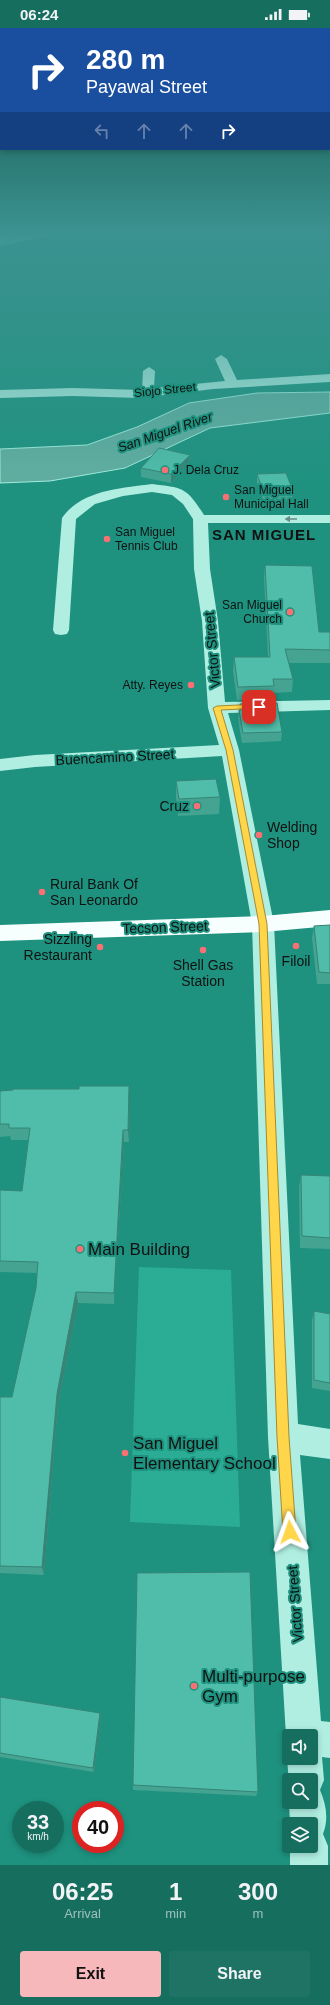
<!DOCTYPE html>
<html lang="en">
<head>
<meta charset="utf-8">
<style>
	body { margin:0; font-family:Arial,sans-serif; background:#1f7365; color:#f1f3f6; height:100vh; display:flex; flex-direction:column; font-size:15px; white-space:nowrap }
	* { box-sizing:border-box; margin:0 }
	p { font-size:13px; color:#9ec0bd }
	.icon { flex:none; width:22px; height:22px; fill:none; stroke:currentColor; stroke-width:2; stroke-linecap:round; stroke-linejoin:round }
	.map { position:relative; height:1837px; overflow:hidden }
	.details { display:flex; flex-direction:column; background:#166e5f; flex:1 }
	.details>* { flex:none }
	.hud { position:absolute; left:0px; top:0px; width:330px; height:122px; box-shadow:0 2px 6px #0003; background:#1a4fa0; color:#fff; overflow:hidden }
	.controls { position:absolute; left:282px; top:1701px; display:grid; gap:8px }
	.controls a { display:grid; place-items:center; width:36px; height:36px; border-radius:4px; background:#166e5f; box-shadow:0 2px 6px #0003; font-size:20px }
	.speed { position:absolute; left:12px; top:1773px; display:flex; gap:8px; font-size:20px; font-weight:700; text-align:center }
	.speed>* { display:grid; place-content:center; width:52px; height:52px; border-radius:50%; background:#166e5f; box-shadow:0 2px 6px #0003; line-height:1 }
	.speed small { font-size:10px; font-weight:400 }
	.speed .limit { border:6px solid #d22; background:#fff; color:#111 }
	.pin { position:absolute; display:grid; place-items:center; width:34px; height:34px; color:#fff; margin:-17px; border-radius:8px; box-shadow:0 2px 6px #0006 }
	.me { position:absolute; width:44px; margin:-22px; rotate:356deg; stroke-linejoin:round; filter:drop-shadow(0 0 3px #0008) }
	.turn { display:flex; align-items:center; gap:14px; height:84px; padding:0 20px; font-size:18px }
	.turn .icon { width:52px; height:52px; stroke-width:2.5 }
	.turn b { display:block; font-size:28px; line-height:34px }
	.lanes { display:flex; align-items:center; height:38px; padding:0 20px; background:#0003; justify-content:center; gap:20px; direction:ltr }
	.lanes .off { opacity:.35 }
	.eta { display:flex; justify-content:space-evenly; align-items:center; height:68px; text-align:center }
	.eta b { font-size:24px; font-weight:700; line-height:28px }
	.action { display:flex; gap:8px; margin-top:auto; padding:8px 20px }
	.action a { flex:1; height:46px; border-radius:4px; background:#f6b8bb; color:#111; font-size:16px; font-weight:700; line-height:46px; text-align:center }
	.action a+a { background:#1f7365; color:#f1f3f6 }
	.status { display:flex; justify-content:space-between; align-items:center; height:28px; padding:0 20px; background:#166e5f; direction:ltr }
	.status svg { height:11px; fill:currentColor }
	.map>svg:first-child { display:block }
	.green { fill:#2bad95 }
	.water { fill:#62aea1; stroke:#a3efe0 }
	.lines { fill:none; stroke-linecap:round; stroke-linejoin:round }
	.stream { stroke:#a3efe0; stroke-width:3.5 }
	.minor { fill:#b0eee2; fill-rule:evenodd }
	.major { fill:#f7fffe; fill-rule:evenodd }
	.wall { fill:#44a391 }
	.shaded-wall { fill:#378476 }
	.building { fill:#4fbda9; stroke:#378476 }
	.oneway { fill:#688b84 }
	.route { fill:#ffd54a; stroke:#a68a30 }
	.poi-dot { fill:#fc7073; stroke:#1e927f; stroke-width:1.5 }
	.labels { text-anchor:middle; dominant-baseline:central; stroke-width:4; stroke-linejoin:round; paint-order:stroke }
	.far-street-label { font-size:12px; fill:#111; stroke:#1e927f }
	.far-poi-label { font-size:12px; fill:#111; stroke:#1e927f; text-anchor:start }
	.far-water-label { font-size:13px; font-style:italic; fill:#111; stroke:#1e927f }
	.street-label { font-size:14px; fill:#111; stroke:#1e927f }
	.poi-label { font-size:14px; fill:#111; stroke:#1e927f; text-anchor:end }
	.far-district-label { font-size:15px; font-weight:bold; letter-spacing:1px; fill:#111; stroke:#1e927f }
	.near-poi-label { font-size:17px; fill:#111; stroke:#1e927f; text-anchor:start }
</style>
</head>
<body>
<div class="status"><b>06:24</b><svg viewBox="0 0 49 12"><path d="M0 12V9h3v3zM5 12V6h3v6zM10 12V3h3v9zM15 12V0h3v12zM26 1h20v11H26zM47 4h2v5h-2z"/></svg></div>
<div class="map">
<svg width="330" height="1837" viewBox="0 0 330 1837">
	<rect width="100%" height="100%" fill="#1e927f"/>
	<path class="green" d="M 139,1239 L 231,1242 L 240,1499 L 130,1494 Z"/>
	<path class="water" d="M 330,364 L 330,385 L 210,400 L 125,440 L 50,453 L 0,455 L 0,421 L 87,417 L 137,399 L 189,375 L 257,365 Z"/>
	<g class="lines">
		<path class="stream" d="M 0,210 L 17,206"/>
		<path class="minor" d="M 30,206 L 48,206 L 46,208 L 0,218 L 0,212 Z
			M 221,327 L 227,331 L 237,352 L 330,346 L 330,354 L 213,361 L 140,370 L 73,368 L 0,370 L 0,362 L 73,360 L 142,362 L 143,343 L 149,339 L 155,343 L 154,360 L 225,353 L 215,331 Z
			M 152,456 C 184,460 186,459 204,487 L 330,487 L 330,495 L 208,495 L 210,541 L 218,593 L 225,674 L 330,672 L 330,682 L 228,685 L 239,722 L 274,896 L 298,1396 L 330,1401 L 330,1431 L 300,1427 L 321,1693 L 330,1694 L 330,1730 L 322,1729 L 324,1752 L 320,1762 C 326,1776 329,1791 323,1806 L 328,1818 L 328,1837 L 290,1837 L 290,1818 L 311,1818 L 311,1796 L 290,1796 L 289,1774 L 311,1774 L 311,1752 L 289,1752 L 289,1755 L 287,1730 L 289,1725 L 289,1730 L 311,1730 L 311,1708 L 289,1708 L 289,1715 L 286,1708 L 268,1409 L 252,896 L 222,728 L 35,739 L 0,743 L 0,731 L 35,727 L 219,717 L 208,680 L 202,593 L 194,541 L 193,491 L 183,476 L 172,467 L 152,464 L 123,468 L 95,476 L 76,491 L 69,602 L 67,606 L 61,607 L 55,606 L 53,602 L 62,490 C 81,462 122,460 152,456 Z"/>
		<path class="major" d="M 330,882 L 330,898 L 263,904 L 0,913 L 0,897 L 263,888 Z"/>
	</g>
	<path class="wall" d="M 190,427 L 189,436 L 171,455 L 141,449 L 141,440 Z
		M 257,446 L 293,463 L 292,472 L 285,472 L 284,476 L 265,477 L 257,455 Z
		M 265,537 L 319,604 L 330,604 L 330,635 L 289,635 L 293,651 L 292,664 L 274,665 L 273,672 L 237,672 L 233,643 L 234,629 L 268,629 L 264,550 Z
		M 240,676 L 282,704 L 281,713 L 242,715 L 238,691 L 239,682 L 240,682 Z
		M 176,753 L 220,769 L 219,786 L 178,788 L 176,770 Z
		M 330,897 L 330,956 L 317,956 L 312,910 L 314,898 Z
		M 0,1063 L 130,1070 L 129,1114 L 124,1114 L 114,1276 L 78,1275 L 58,1376 L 44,1547 L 0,1545 L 0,1369 L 12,1369 L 36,1260 L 37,1245 L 0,1244 L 0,1162 L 22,1163 L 28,1112 L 11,1112 L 10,1108 L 0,1109 Z
		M 301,1147 L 330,1148 L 330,1221 L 300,1220 L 299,1159 Z
		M 314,1283 L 330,1286 L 330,1363 L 312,1360 L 312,1292 Z
		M 0,1669 L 100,1685 L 101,1690 L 94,1744 L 0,1729 Z
		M 133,1757 L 258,1764 L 256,1768 L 133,1762 Z"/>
	<path class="shaded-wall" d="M 190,427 L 189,436 L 171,455 L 171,446 Z
		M 129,1058 L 130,1070 L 129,1114 L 128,1102 Z
		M 123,1102 L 124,1114 L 114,1276 L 114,1265 Z
		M 76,1264 L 78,1275 L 58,1376 L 44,1547 L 42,1539 L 57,1366 Z
		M 100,1685 L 101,1690 L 94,1744 L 93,1740 Z"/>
	<path class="building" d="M 159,420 L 190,427 L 171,446 L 141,440 Z
		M 286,445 L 293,463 L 284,463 L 285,467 L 265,468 L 257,446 Z
		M 265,537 L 312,538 L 319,604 L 330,604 L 330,622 L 285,621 L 293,651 L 273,651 L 274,658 L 238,659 L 234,629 L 270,629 Z
		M 277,675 L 282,704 L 243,705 L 239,682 L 241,682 L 240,676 Z
		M 216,751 L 220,769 L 179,771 L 176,753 Z
		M 330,897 L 330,945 L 319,944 L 314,898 Z
		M 79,1058 L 129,1058 L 128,1102 L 123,1102 L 114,1265 L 76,1264 L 57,1366 L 42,1539 L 0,1538 L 0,1369 L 12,1369 L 36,1260 L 38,1234 L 0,1233 L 0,1162 L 22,1163 L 30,1100 L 9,1100 L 9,1096 L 0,1096 L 0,1063 L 13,1062 L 13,1061 L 79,1061 Z
		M 301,1147 L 330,1148 L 330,1210 L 302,1208 Z
		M 314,1283 L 330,1286 L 330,1355 L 314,1352 Z
		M 250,1544 L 258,1764 L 133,1757 L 137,1545 Z
		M 0,1669 L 100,1685 L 93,1740 L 0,1725 Z"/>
	<defs><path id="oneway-solid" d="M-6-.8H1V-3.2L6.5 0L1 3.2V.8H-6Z"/></defs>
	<use class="oneway" href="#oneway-solid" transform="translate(291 491) rotate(-180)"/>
	<linearGradient id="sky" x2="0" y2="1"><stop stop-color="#105046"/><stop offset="0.44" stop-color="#3b9290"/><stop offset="1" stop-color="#3b9290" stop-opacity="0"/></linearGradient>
	<rect width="330" height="463" fill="url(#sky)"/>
	<path class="route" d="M 259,676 L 262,677 L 262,680 L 221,682 L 233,722 L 267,896 L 289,1409 L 296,1504 L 294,1508 L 290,1510 L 285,1508 L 283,1504 L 277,1409 L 259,896 L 226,722 L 213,680 L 217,678 Z"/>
	<g class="poi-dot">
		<circle cx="165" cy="442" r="4"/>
		<circle cx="226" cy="469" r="4"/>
		<circle cx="107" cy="511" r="4"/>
		<circle cx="290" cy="584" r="4"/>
		<circle cx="191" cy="657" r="4"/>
		<circle cx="197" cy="778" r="4"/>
		<circle cx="259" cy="807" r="4"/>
		<circle cx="42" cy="864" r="4"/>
		<circle cx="296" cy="918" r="4"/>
		<circle cx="100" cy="919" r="4"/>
		<circle cx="203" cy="922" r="4"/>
		<circle cx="80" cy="1221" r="4"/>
		<circle cx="125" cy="1425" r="4"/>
		<circle cx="194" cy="1658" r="4"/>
	</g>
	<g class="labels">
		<g class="far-street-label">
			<text transform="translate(165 362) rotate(-6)">Siojo Street</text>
		</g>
		<g class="far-poi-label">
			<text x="173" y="442">J. Dela Cruz</text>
			<text x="234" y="462">San Miguel<tspan x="234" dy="14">Municipal Hall</tspan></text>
			<text x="115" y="504">San Miguel<tspan x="115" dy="14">Tennis Club</tspan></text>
			<text x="282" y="577" text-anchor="end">San Miguel<tspan x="282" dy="14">Church</tspan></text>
			<text x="183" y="657" text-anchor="end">Atty. Reyes</text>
		</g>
		<g class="far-water-label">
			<text transform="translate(165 404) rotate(-19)">San Miguel River</text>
		</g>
		<g class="street-label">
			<text transform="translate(212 622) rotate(-95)">Victor Street</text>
			<text transform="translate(115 729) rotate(-3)">Buencamino Street</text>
			<text transform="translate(165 899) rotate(-2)">Tecson Street</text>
			<text transform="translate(295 1576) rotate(-94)">Victor Street</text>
		</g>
		<g class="poi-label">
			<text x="189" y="778">Cruz</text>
			<text x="267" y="799" text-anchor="start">Welding<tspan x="267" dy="16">Shop</tspan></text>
			<text x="50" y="856" text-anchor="start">Rural Bank Of<tspan x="50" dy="16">San Leonardo</tspan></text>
			<text x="92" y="911">Sizzling<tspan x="92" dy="16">Restaurant</tspan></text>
			<text x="296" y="933" text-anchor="middle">Filoil</text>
			<text x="203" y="937" text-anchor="middle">Shell Gas<tspan x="203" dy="16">Station</tspan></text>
		</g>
		<g class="far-district-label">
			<text x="264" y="506">SAN MIGUEL</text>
		</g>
		<g class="near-poi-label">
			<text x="88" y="1221">Main Building</text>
			<text x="133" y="1415">San Miguel<tspan x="133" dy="20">Elementary School</tspan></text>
			<text x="202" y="1648">Multi-purpose<tspan x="202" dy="20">Gym</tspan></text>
		</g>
	</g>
</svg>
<div class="controls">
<a><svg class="icon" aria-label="sound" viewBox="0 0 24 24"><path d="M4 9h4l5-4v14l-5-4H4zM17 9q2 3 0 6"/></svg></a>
<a><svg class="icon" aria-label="search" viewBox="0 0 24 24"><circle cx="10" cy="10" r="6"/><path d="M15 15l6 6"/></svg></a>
<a><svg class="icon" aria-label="layers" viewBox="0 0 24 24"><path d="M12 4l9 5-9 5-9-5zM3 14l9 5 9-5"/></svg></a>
</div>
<div class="speed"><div>33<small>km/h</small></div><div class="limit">40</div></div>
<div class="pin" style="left:259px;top:679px;background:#d93025"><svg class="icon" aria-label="arrive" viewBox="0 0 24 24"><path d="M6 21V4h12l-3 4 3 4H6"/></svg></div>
<svg class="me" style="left:290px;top:1504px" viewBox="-20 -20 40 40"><path d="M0-17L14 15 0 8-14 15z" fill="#ffd54a" stroke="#fff" stroke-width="4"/></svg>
<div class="hud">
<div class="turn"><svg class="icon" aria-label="right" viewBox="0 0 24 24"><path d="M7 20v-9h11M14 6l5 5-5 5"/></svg><div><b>280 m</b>Payawal Street</div></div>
<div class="lanes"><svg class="icon off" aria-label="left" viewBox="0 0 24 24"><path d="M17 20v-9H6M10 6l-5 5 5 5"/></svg><svg class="icon off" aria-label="ahead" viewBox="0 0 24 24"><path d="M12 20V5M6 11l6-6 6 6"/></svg><svg class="icon off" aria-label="ahead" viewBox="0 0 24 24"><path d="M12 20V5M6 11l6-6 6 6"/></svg><svg class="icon" aria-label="right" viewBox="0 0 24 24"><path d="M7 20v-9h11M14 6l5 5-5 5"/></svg></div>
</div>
</div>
<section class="details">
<div class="eta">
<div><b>06:25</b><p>Arrival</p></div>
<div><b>1</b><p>min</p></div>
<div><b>300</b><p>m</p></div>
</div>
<div class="action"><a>Exit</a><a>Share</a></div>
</section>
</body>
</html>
